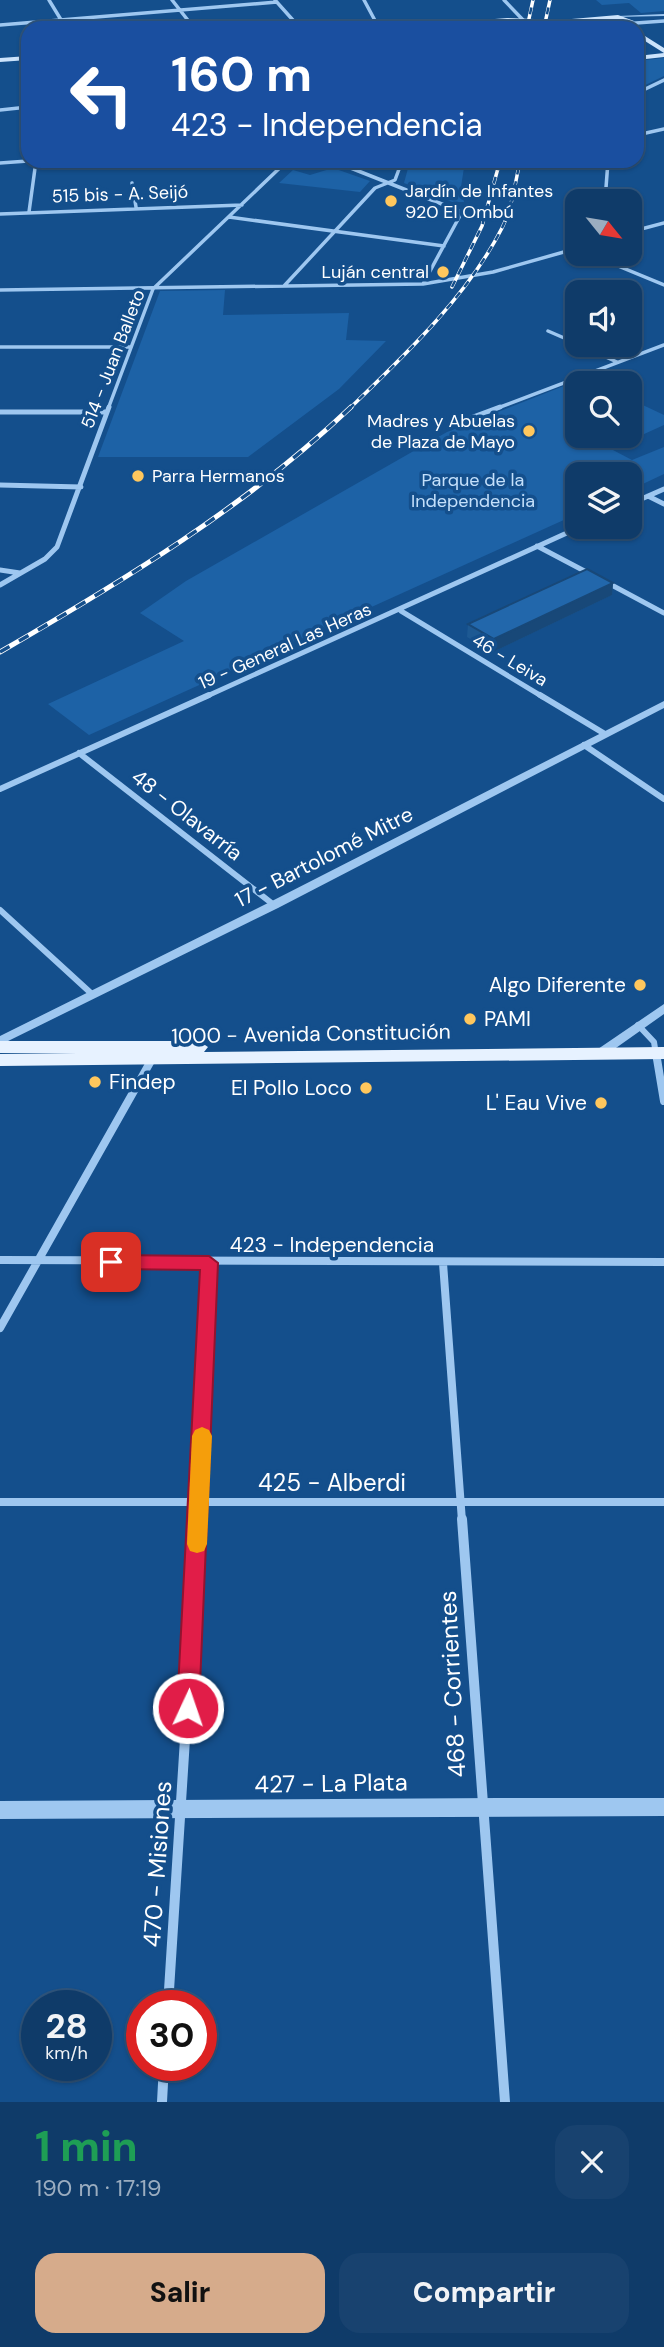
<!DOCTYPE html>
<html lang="es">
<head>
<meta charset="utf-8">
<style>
	body { margin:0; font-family:"DM Sans",sans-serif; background:#18426f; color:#f1f3f6; height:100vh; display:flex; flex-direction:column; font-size:26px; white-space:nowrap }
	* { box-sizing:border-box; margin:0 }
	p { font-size:23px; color:#9badc0 }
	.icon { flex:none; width:38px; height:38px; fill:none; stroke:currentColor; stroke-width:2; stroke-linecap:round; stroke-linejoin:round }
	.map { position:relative; height:2102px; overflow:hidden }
	.side { display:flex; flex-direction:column; background:#0f3b69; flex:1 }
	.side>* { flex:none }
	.top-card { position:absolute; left:21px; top:21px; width:623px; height:147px; border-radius:21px; box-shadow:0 2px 5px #0004,0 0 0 2px #2f557d; background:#1a4fa0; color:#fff; overflow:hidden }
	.needle { width:46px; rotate:120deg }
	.tools { position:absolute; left:565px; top:189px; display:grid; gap:14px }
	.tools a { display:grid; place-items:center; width:77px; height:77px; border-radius:14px; background:#0f3b69; box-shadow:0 2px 5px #0004,0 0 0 2px #2f557d; font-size:35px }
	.speed { position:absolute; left:21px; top:1990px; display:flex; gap:14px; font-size:35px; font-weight:700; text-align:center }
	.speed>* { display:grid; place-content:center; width:91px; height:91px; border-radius:50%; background:#0f3b69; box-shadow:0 2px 5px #0004,0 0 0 2px #2f557d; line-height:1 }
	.speed small { font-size:18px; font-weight:400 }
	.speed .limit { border:10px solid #d22; background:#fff; color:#111 }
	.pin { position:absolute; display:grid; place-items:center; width:60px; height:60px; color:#fff; margin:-30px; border-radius:14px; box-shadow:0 4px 10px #0006 }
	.me { position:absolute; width:77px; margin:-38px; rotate:3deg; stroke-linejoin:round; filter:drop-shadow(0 0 5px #0008) }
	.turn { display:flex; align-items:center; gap:24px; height:147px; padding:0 35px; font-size:32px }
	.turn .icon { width:91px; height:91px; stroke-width:2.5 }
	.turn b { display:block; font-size:49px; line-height:60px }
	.round { display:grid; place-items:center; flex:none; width:74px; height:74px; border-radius:21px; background:#18426f }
	.headline { display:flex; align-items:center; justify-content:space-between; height:119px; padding:0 35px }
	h1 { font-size:42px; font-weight:800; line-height:52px; color:#1e9e55 }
	.action { display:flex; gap:14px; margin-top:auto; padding:14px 35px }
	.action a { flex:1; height:80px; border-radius:21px; background:#d6ab8b; color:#111; font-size:28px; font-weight:800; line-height:80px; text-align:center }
	.action a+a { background:#18426f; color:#f1f3f6 }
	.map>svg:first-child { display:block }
	.green { fill:#1d62a6 }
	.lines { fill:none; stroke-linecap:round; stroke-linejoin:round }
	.minor-far4 { stroke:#9ec7f0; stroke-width:3.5 }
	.minor-far3 { stroke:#9ec7f0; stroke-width:5 }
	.minor-far2 { stroke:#9ec7f0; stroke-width:6 }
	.minor-far1 { stroke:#9ec7f0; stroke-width:8 }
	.minor { stroke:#9ec7f0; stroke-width:10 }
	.tertiary { fill:#9ec7f0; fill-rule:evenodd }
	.secondary { fill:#cce3fb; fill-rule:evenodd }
	.primary { fill:#e7f2ff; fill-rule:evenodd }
	.rail-far1-casing { stroke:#fff; stroke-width:3.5 }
	.rail-casing { stroke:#fff; stroke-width:5 }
	.rail-far1 { stroke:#144f8c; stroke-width:2.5; stroke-dasharray:7; stroke-linecap:butt }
	.rail { stroke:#144f8c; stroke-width:3.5; stroke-dasharray:11; stroke-linecap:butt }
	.wall { fill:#1d5993 }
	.shaded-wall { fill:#184878 }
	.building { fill:#2267ab; stroke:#184878; stroke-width:2 }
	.route { fill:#e11d48; stroke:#92132f; stroke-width:2 }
	.slow { fill:#f59e0b }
	.poi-dot { fill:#ffc75d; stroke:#144f8c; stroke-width:2.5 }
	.labels { text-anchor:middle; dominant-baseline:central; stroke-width:7; stroke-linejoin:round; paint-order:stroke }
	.far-poi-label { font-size:18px; fill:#fff; stroke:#144f8c; text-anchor:start }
	.far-street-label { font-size:18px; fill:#fff; stroke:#144f8c }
	.far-park-label { font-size:18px; fill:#c4e0fb; stroke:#144f8c }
	.street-label { font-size:21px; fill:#fff; stroke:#144f8c }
	.poi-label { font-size:21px; fill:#fff; stroke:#144f8c; text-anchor:end }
	.near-street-label { font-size:24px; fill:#fff; stroke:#144f8c }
</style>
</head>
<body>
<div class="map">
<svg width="664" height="2102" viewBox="0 0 664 2102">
	<rect width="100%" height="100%" fill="#144f8c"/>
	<path class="green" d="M 596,0 L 664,0 L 664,11 L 641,13 L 629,3 L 602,5 Z
		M 664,58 L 664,76 L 637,89 L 637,61 Z
		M 410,161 L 465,161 L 461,187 L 464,202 L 452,202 L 404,183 Z
		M 333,168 L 370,181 L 360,192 L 279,183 L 293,170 L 310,175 Z
		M 225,290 L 223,315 L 349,313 L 346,340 L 386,341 L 339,389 L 248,457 L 98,457 L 160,291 Z
		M 584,378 L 594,383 L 578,383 L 578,436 L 630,436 L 630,399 L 664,415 L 664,425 L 611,449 L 632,460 L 664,447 L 664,474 L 630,490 L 630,474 L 578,474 L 577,514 L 89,735 L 48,704 L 184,641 L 140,613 L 186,581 L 447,432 Z"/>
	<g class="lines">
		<path class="minor-far4" d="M 49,0 L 66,28
			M 172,0 L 194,28
			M 275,0 L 300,28
			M 364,0 L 379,28
			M 504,0 L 524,21
			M 622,24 L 664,21
			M 0,25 L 277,2
			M 637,93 L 664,80
			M 0,110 L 28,107
			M 637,135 L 664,129
			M 333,161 L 462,212 L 423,284
			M 0,163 L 28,161
			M 132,183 L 136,207
			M 605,201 L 608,161
			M 29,212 L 36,161
			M 0,214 L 242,205
			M 229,217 L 444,246
			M 630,232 L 664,223
			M 589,254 L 664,285
			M 284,286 L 375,188 L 395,180 L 402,161
			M 0,290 L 423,284 L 493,272 L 578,248
			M 548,331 L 578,344
			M 579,345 L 617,362
			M 0,347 L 130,347
			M 108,409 L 153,289 L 287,161
			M 495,409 L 664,345"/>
		<path class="minor-far3" d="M 0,412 L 106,412
			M 457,423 L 500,407
			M 0,485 L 81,487
			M 648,496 L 664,504
			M 630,504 L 664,489
			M 537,546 L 592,575
			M 0,570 L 20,573
			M 606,582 L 664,613
			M 0,585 L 45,559 L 57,547 L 109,407
			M 401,611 L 543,697
			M 205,697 L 580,527"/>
		<path class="minor-far2" d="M 540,695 L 605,734
			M 584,745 L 664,799
			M 79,753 L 274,905
			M 0,789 L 209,695
			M 0,910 L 93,995
			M 638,1025 L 654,1042 L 657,1061
			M 151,1061 L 152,1058"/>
		<path class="minor-far1" d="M 657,1059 L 664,1101
			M 0,1260 L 664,1262
			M 443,1263 L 462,1521
			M 0,1328 L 152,1059
			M 0,1502 L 664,1502
			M 199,1521 L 209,1263"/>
		<path class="minor" d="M 462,1519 L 505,2102
			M 168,2006 L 199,1519
			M 162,2102 L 164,2065"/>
		<path class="tertiary" d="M 664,14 L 664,16 L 616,17 L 618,16 Z
			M 664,701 L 664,708 L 278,908 L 0,1045 L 0,1036 L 270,902 Z
			M 664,1004 L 664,1014 L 606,1055 L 598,1055 L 596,1052 L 598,1049 Z
			M 498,1798 L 664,1798 L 664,1816 L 0,1819 L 0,1801 Z"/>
		<path class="secondary" d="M 618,15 L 634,21 L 622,26 L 507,22 L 386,28 L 507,18 L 560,20 ZM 618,19 L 625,21 L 589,21 Z
			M 637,31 L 664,48 L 664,53 L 637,36 Z
			M 664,53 L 664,57 L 637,60 L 637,56 Z
			M 28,56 L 28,60 L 0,62 L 0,58 Z"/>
		<path class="primary" d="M 0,1041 L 199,1041 L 208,1047 L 204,1052 L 664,1047 L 664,1059 L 0,1066 L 0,1054 L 77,1053 L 0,1053 Z"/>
		<defs>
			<path id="rail-far1" d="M 527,28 L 533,0
				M 544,28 L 550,0
				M 452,287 L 482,226 L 500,161
				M 349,409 C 404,356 467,297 502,228 C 512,208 515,184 520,161"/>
			<path id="rail" d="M 0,652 C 123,581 247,506 351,407"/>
		</defs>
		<use href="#rail-far1" class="rail-far1-casing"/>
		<use href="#rail" class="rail-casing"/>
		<use href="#rail-far1" class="rail-far1"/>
		<use href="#rail" class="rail"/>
	</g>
	<path class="wall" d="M 613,583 L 612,595 L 493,652 L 467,637 L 468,624 Z"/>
	<path class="shaded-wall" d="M 613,583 L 612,595 L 493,652 L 494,639 Z"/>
	<path class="building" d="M 587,569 L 613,583 L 494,639 L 468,624 Z"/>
	<path class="route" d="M 111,1255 L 209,1256 L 218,1263 L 199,1708 L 196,1716 L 188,1719 L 180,1716 L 177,1708 L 200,1270 L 111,1269 L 102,1262 Z"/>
	<path class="slow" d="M 202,1427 L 209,1430 L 212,1436 L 207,1544 L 204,1551 L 197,1553 L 190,1551 L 187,1544 L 192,1436 L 195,1430 Z"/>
	<g class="poi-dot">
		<circle cx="391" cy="201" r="7"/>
		<circle cx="443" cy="272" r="7"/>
		<circle cx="529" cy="431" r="7"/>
		<circle cx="138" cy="476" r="7"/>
		<circle cx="640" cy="985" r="7"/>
		<circle cx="470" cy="1019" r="7"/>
		<circle cx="95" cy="1082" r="7"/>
		<circle cx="366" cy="1088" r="7"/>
		<circle cx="601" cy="1103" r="7"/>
	</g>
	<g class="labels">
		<g class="far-poi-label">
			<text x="405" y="191">Jardín de Infantes<tspan x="405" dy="21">920 El Ombú</tspan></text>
			<text x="429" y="272" text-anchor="end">Luján central</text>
			<text x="515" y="421" text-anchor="end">Madres y Abuelas<tspan x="515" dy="21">de Plaza de Mayo</tspan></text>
			<text x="152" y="476">Parra Hermanos</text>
		</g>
		<g class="far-street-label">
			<text transform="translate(120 194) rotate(-2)">515 bis - A. Seijó</text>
			<text transform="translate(113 359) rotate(-69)">514 - Juan Balleto</text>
			<text transform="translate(285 646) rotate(-24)">19 - General Las Heras</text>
			<text transform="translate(510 660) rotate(31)">46 - Leiva</text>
		</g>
		<g class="far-park-label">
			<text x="473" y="480">Parque de la<tspan x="473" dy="21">Independencia</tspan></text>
		</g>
		<g class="street-label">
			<text transform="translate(187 815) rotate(38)">48 - Olavarría</text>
			<text transform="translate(324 857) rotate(-27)">17 - Bartolomé Mitre</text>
			<text transform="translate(311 1034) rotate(-1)">1000 - Avenida Constitución</text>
			<text x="332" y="1245">423 - Independencia</text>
		</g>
		<g class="poi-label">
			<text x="626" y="985">Algo Diferente</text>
			<text x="484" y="1019" text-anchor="start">PAMI</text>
			<text x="109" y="1082" text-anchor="start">Findep</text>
			<text x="352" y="1088">El Pollo Loco</text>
			<text x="587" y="1103">L' Eau Vive</text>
		</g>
		<g class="near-street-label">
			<text x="332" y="1482">425 - Alberdi</text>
			<text transform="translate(452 1684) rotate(-93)">468 - Corrientes</text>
			<text transform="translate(331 1783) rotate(-1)">427 - La Plata</text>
			<text transform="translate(157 1864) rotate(-86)">470 - Misiones</text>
		</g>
	</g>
</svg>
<div class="tools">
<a><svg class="needle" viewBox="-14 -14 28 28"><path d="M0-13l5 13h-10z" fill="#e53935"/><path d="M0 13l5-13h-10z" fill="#9badc0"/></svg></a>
<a><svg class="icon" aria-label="sound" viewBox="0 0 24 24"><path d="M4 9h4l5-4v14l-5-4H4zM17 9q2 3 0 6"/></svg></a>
<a><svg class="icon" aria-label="search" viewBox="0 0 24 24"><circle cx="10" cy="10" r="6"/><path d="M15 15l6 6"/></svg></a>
<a><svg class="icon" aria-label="layers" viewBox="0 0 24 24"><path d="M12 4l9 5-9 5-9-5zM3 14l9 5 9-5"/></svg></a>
</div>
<div class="speed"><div>28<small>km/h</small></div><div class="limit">30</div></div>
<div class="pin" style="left:111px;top:1262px;background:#d93025"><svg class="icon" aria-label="arrive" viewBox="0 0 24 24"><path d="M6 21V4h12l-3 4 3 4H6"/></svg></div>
<svg class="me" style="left:188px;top:1708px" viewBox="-20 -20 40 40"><circle r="17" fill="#e11d48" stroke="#fff" stroke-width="3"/><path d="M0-11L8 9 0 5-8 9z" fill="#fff"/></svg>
<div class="top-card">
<div class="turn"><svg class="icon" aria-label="left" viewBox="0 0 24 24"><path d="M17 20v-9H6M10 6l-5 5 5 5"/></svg><div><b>160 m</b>423 - Independencia</div></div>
</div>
</div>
<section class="side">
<div class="headline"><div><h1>1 min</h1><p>190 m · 17:19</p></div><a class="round"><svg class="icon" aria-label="close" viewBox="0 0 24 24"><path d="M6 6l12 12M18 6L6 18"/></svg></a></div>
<div class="action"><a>Salir</a><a>Compartir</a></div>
</section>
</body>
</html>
